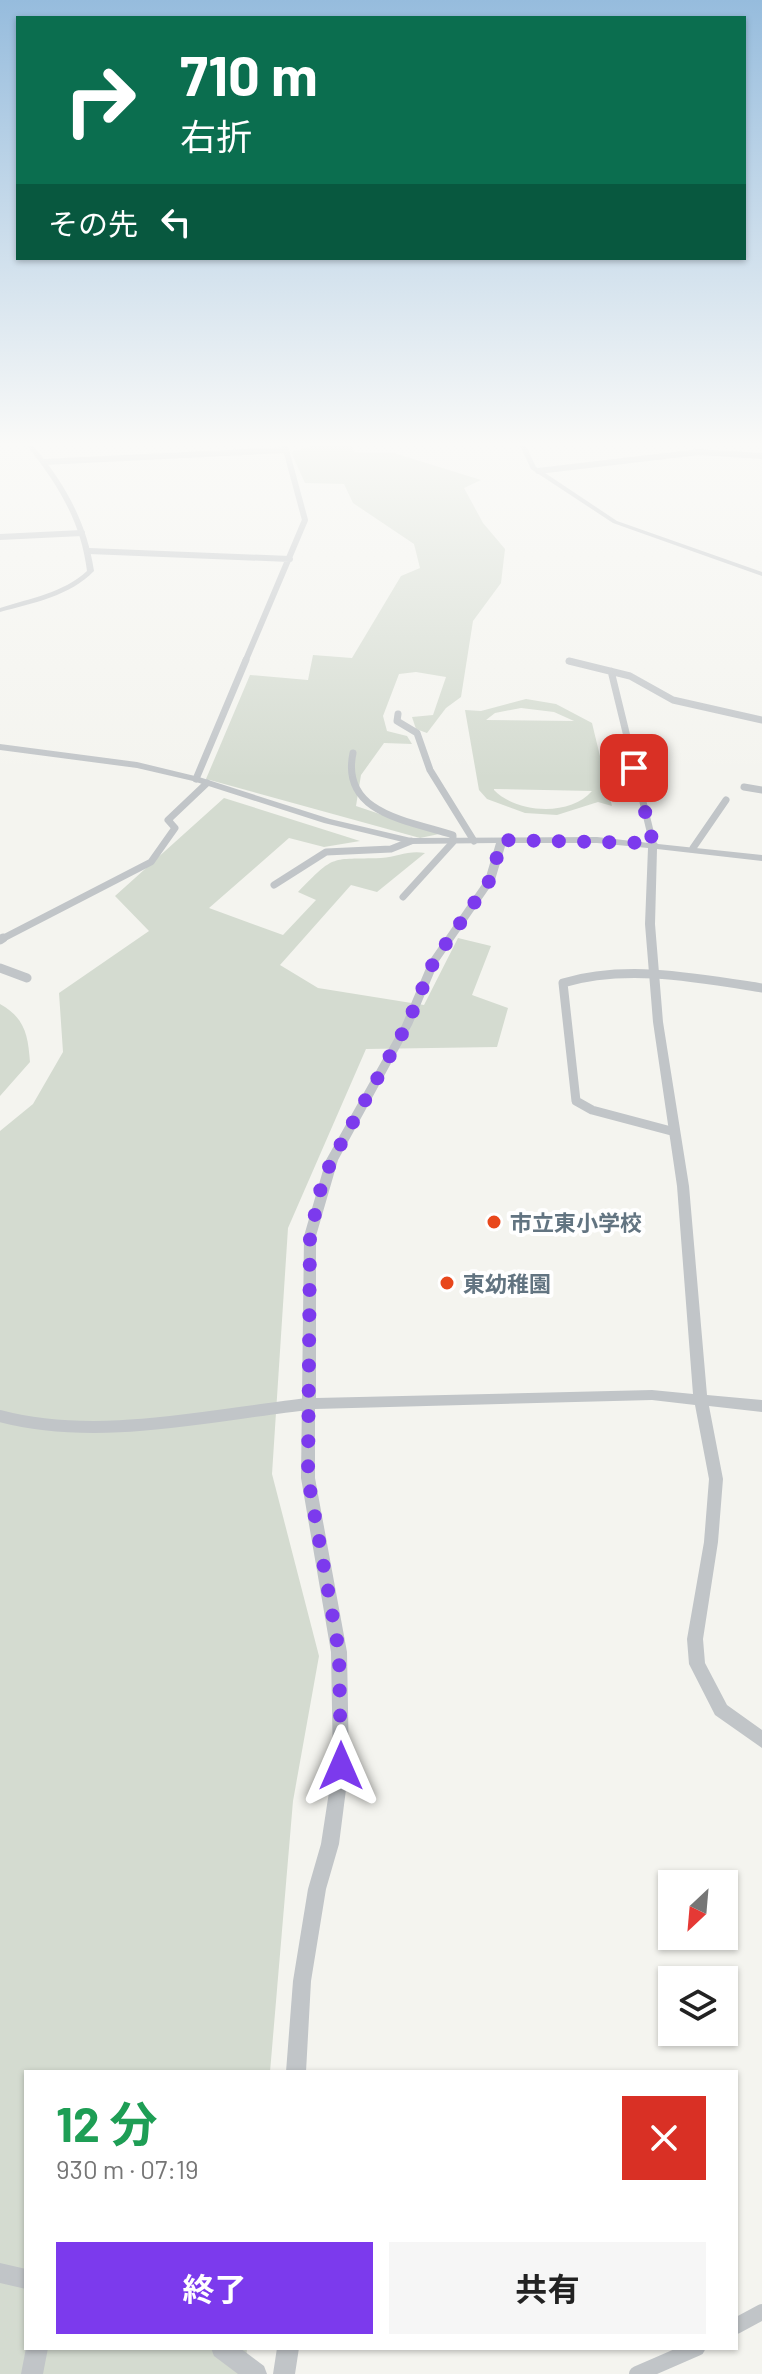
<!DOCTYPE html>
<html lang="ja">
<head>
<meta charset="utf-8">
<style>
	body { margin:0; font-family:Barlow,"Noto Sans JP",sans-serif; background:#f6f6f6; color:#222; height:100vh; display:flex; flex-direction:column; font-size:30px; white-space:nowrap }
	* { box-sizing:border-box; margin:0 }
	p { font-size:26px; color:#767676 }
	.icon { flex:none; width:44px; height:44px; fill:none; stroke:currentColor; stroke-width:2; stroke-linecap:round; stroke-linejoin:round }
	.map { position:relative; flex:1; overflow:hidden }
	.panel { position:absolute; left:24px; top:2070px; width:714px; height:280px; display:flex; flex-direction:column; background:#fff; border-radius:0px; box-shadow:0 2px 6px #0004 }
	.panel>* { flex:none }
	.top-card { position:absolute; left:16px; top:16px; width:730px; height:244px; border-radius:0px; box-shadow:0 2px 6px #0004; background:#0b6e4f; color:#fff; overflow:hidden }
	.needle { width:52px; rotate:206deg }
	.controls { position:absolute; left:658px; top:1870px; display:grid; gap:16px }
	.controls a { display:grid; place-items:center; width:80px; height:80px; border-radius:0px; background:#fff; box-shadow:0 2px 6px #0004; font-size:40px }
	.pin { position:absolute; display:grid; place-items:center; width:68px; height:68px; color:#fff; margin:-34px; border-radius:16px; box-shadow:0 4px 12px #0006 }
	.me { position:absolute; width:88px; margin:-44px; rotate:0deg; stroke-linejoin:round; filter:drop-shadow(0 0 6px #0008) }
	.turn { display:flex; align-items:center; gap:28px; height:168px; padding:0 32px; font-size:36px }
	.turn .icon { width:104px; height:104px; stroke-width:2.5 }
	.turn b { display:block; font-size:56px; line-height:68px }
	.then { display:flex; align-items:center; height:76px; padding:0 32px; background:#0003; gap:16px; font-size:30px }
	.round { display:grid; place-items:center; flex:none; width:84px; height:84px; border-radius:0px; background:#f6f6f6 }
	.summary { display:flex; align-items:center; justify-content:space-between; height:136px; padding:0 32px }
	h1 { font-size:48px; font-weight:700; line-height:60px; color:#1e9e55 }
	.primary-button { display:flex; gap:16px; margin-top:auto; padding:16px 32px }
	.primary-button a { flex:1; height:92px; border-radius:0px; background:#7c3aed; color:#fff; font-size:32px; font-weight:700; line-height:92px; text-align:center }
	.primary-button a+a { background:#f6f6f6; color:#222 }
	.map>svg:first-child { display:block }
	.green { fill:#d4dbd0; fill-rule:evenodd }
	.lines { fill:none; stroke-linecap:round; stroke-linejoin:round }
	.minor-far4 { stroke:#c1c5c8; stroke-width:6 }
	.minor-far3 { stroke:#c1c5c8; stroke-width:7 }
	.minor-far2 { stroke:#c1c5c8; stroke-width:9 }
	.minor-far1 { stroke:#c1c5c8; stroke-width:12 }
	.minor { stroke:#c1c5c8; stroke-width:16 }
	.tertiary { fill:#c1c5c8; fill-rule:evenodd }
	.route { stroke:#7c3aed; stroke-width:14; stroke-dasharray:0 25.2 }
	.poi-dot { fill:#e8471b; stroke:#fff; stroke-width:3 }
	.labels { text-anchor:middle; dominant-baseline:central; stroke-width:8; stroke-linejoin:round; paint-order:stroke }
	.poi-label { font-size:22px; font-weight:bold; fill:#627481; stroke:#fff; text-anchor:start }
</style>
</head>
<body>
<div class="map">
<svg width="762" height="2374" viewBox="0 0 762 2374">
	<rect width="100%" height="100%" fill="#f4f4ef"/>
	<path class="green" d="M 311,446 L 351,446 L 354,452 L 394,453 L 481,480 L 464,488 L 483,523 L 505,549 L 501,583 L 473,621 L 461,697 L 446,708 L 427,733 L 416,729 L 412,717 L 433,715 L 446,677 L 416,672 L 399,674 L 383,716 L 387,731 L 407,736 L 412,744 L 384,743 L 361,775 L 356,806 L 439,834 L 420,838 L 206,779 L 250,675 L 308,680 L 313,655 L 352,658 L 401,576 L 420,568 L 414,544 L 353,503 L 344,484 L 305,483 L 291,452 Z
		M 526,699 L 556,704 L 592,723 L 612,806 L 598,802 L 557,815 L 525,813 L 487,799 L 479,790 L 465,710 L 481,711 ZM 521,708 L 554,712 L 574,721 L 486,720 L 495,713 ZM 494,790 L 494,789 L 592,791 C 570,817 516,813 494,790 Z
		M 224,798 L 360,841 L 324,847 L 289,838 L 209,908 L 283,935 L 316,900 L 298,892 C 336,853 330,860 381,858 C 398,857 408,850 425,853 L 377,892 L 351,885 L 280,965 L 318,988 L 424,1005 L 458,938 L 491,946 L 472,995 L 508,1008 L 497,1047 L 366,1049 L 288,1228 L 272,1474 L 319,1656 L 293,1801 L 270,2072 L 26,2072 L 26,2348 L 247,2348 L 245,2374 L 0,2374 L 0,1131 L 33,1104 L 63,1052 L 59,993 L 149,931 L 115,896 Z
		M 0,1004 C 25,1018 28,1035 30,1062 L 0,1096 Z"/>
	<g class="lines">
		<path class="minor-far4" d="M 44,462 L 286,450
			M 538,471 L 699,452 L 762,456
			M 0,537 L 82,533
			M 89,551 L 290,559
			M 569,661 L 573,662
			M 245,662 L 305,520 L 285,446"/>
		<path class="minor-far3" d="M 569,661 L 630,676 L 673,700 L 762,720
			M 611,671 L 653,843
			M 398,714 L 397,721 L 417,733 L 430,770 L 474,841
			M 353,753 C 340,814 410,821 453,835 L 453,842 L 403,897
			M 196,779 L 246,660
			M 744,787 L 762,790
			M 693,848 L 726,800
			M 274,885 L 326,852 L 391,849 L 411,841
			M 0,940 L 151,862 L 175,828 L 168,820 L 207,783"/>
		<path class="minor-far2" d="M 0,940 L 3,938
			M 0,968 L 27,978
			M 675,1132 L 592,1110 L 576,1101 L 563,983 C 626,964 698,978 762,988"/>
		<path class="minor-far1" d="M 0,1416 C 98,1442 209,1415 308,1404"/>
		<path class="minor" d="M 736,2326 L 762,2312
			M 637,2374 L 697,2348"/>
		<path class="tertiary" d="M 27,446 L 33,446 C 65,483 87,523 94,571 C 70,596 33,603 0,612 L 0,608 C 31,598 63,593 87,571 C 81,522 58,484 27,446 Z
			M 520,446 L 526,446 L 536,467 L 617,521 L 762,572 L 762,576 L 613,523 L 531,469 Z
			M 0,744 L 137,762 L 199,777 L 330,819 L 411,838 L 597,837 L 649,843 L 653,840 L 658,844 L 762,855 L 762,861 L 657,849 L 655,924 L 663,1022 L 689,1186 L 707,1395 L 762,1400 L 762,1412 L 709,1406 L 723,1479 L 718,1542 L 703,1639 L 705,1663 L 727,1705 L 762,1730 L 762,1748 L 715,1715 L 689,1664 L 687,1639 L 704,1542 L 709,1479 L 695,1405 L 652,1400 L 315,1409 L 315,1478 L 347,1652 L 349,1766 L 339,1844 L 326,1889 L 311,1981 L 306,2072 L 286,2072 L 293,1981 L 308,1889 L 321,1844 L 333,1766 L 331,1652 L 301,1478 L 304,1236 L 326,1160 L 402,1025 L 429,961 L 485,880 L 496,843 L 411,844 L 324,823 L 193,781 L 137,768 L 0,750 ZM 506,843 L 597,843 L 648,848 L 645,924 L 653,1022 L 677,1186 L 693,1394 L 652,1390 L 316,1398 L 316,1236 L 338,1160 L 412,1025 L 439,961 L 495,880 Z
			M 0,2263 L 26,2269 L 26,2289 L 0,2283 Z
			M 26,2348 L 48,2348 L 43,2374 L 21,2374 Z
			M 211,2348 L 240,2348 L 264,2366 L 267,2374 L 238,2374 L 214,2356 Z
			M 277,2348 L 299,2348 L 295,2374 L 273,2374 Z"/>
	</g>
	<linearGradient id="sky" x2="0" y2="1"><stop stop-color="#96bcdd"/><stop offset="0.57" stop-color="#fafaf8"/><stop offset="1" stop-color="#fafaf8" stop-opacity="0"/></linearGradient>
	<rect width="762" height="779" fill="url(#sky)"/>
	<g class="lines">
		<path class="route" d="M 341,1766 L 339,1652 L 308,1478 L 310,1236 L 322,1183 L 332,1160 L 407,1025 L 434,961 L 490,880 L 502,840 L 653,843 L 634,768"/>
	</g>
	<g class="poi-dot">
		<circle cx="494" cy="1222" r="8"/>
		<circle cx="447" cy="1283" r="8"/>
	</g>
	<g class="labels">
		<g class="poi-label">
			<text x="510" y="1222">市立東小学校</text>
			<text x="463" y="1283">東幼稚園</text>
		</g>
	</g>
</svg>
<div class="controls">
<a><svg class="needle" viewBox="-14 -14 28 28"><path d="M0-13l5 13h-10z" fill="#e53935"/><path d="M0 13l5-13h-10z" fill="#767676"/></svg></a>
<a><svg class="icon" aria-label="layers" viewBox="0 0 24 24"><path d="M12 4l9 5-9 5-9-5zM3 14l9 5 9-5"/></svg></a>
</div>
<div class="pin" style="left:634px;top:768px;background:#d93025"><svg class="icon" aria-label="arrive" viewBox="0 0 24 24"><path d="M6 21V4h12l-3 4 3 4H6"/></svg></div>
<svg class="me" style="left:341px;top:1766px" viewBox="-20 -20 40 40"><path d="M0-17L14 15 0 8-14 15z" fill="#7c3aed" stroke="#fff" stroke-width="4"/></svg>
<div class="top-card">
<div class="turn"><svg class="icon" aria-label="right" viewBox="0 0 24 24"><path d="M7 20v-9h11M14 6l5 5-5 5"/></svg><div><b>710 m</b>右折</div></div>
<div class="then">その先<svg class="icon" aria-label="left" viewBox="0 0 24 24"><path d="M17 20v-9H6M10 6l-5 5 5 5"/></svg></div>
</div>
<section class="panel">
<div class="summary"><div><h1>12 分</h1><p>930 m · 07:19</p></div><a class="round" style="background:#d93025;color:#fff"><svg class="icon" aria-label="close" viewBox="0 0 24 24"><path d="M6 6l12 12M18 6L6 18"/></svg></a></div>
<div class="primary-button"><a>終了</a><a>共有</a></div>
</section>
</div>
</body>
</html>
